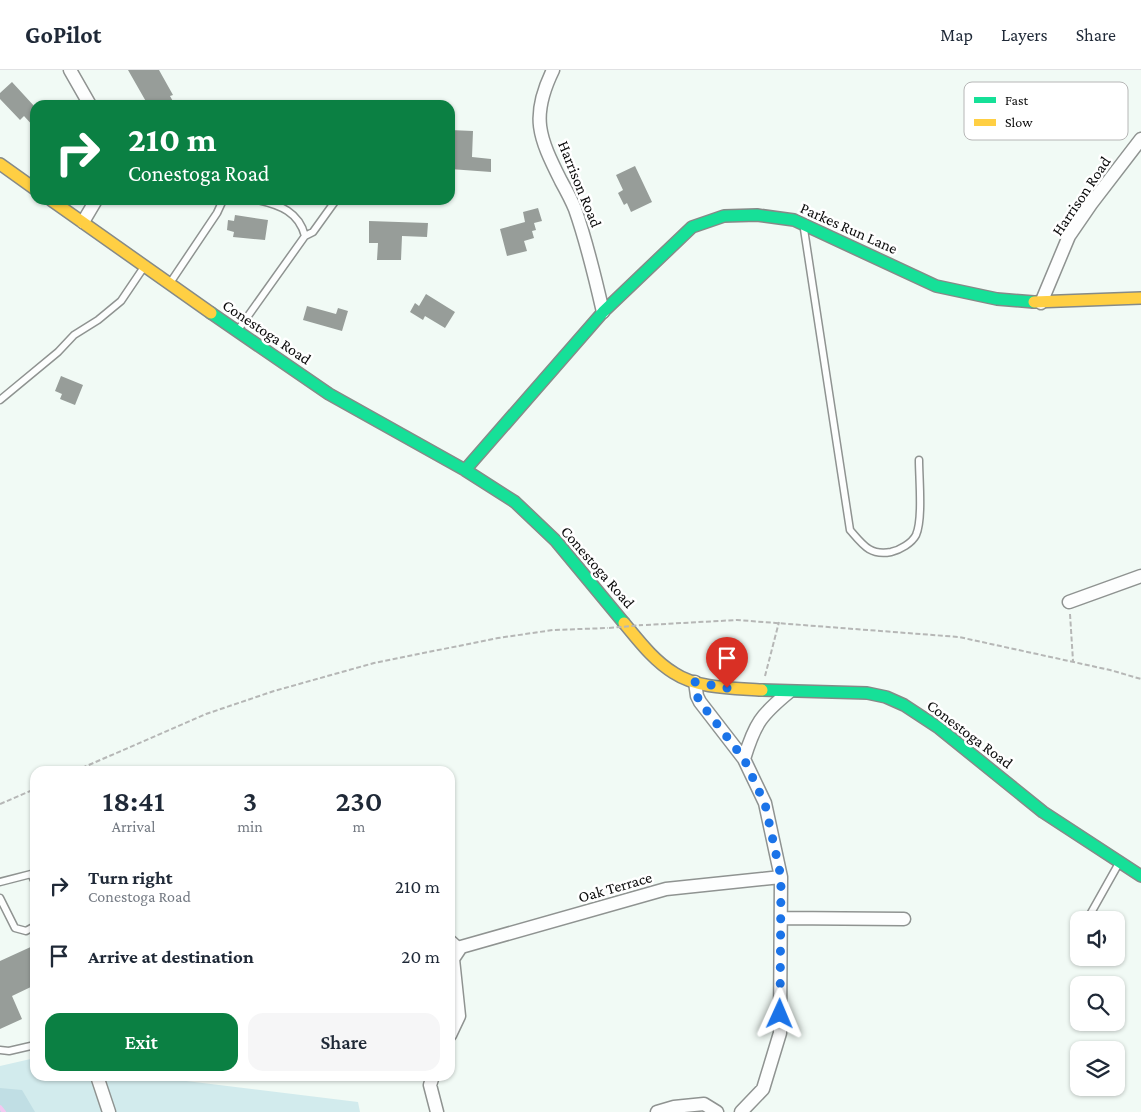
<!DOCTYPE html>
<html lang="en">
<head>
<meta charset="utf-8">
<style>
	body { margin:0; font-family:"Crimson Pro",serif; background:#f6f6f7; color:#1f2937; height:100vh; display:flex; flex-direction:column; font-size:19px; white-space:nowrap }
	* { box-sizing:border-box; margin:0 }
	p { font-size:16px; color:#747a83 }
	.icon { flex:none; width:28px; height:28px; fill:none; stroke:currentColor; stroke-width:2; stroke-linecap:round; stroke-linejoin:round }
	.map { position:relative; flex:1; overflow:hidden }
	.panel { position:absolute; left:30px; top:696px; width:425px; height:315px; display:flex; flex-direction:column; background:#fff; border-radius:15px; box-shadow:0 1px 4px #0004 }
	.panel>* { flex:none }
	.banner { position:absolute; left:30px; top:30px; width:425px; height:105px; border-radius:15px; box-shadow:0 1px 4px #0004; background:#0b8043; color:#fff; overflow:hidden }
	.tools { position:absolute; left:1070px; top:841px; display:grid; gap:10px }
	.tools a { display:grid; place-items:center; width:55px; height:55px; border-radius:10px; background:#fff; box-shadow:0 1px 4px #0004; font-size:25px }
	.pin { position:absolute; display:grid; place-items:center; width:42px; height:42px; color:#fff; margin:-51px -21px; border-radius:50% 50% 50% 0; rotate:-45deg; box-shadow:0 0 5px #0007 }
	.pin .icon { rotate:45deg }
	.me { position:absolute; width:55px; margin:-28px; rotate:1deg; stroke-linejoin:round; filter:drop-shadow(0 0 4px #0008) }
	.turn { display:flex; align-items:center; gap:18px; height:105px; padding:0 15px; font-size:22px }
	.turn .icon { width:65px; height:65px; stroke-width:2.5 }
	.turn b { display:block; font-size:35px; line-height:42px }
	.eta { display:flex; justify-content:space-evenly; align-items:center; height:85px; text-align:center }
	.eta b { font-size:30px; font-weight:600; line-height:35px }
	.button { display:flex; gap:10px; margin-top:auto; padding:10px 15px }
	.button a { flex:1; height:58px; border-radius:15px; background:#0b8043; color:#fff; font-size:20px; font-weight:600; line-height:58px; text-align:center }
	.button a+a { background:#f6f6f7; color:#1f2937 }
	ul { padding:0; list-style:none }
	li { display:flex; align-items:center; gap:15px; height:70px; padding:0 15px }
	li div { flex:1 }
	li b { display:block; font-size:19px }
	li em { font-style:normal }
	header { display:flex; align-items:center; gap:30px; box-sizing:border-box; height:70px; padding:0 25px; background:#fff; border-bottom:1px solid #e0e1e3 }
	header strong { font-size:24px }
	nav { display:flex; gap:28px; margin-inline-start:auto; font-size:18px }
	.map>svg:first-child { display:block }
	.green { fill:#d2ebed }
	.forest { fill:#c0dee4 }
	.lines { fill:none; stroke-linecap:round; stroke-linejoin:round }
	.stream { stroke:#f3c8f1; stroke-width:4 }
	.building { fill:#979d99 }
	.lane-casing { stroke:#8f9391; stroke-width:9 }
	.street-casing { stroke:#8f9391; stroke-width:15 }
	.fast-casing { stroke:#868a88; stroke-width:14 }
	.slow-casing { stroke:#868a88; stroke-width:14 }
	.path { stroke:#b6b7b6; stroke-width:2; stroke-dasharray:5 2.5; stroke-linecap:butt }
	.lane { stroke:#fdfefe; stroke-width:6 }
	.street { stroke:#fdfefe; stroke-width:12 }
	.fast { stroke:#16e098; stroke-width:11 }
	.slow { stroke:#ffcf43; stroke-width:11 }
	.path-bridge { stroke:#b6b7b6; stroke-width:2; stroke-dasharray:5 2.5; stroke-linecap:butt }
	.route { stroke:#1a73e8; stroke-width:9; stroke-dasharray:0 16.2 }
	.labels { text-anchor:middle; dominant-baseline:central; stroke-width:5; stroke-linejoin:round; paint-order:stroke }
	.street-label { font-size:16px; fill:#0c0c0c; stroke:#fff }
	.key { fill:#fff; stroke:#b6b6b6; stroke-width:1 }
	.key-label { font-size:14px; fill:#0c0c0c }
</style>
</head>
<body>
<header>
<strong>GoPilot</strong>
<nav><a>Map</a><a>Layers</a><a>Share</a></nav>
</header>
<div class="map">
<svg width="1141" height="1042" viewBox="0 0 1141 1042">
	<rect width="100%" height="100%" fill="#f1faf5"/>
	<path class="green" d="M 35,988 L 35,1006 L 145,1006 L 358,1032 L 360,1042 L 0,1042 L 0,996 Z"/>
	<path class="forest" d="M 0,1018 L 22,1020 L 35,1042 L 0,1042 Z"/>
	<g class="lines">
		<path class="stream" d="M 0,1037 L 4,1042"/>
	</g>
	<path class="building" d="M 128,0 L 159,0 L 173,25 L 170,26 L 175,35 L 148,35 Z
		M 12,12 L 35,37 L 35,58 L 24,46 L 20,50 L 0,29 L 0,23 Z
		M 450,60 L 473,61 L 472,87 L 491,89 L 491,102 L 450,99 Z
		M 635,96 L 652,132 L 631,142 L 627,133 L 624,135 L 618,123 L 623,120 L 616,105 Z
		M 538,138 L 542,151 L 534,153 L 536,160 L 532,161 L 534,168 L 524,171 L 527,181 L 507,186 L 500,159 L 525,152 L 523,142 Z
		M 235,145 L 268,150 L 265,170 L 233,167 L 234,162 L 227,160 L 228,150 L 234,151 Z
		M 369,151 L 428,153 L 427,167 L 402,166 L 401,190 L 377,190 L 378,173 L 369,173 Z
		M 426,224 L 455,242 L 445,258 L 425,246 L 423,250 L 410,242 L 415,233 L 419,236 Z
		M 307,236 L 336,244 L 338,238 L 348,241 L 342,261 L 303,250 Z
		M 61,306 L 83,315 L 75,335 L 60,329 L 62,324 L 55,321 Z
		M 35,875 L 35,915 L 12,926 L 22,949 L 0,959 L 0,891 Z"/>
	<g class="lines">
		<defs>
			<path id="lane" d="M 258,130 C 280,135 299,142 305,166
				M 804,159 L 850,460 C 863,475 870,486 891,482 C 900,480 912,473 916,465 C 923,449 919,409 919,390
				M 170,213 L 217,143 L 223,130
				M 238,260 L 305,166 L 313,162 L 336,130
				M 0,330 L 58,282 L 74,265 L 98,250 L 121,231 L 144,197
				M 31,804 L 35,812
				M 0,812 L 35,803
				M 0,828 L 15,858 L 26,861 L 35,856
				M 1087,850 L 1119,793
				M 450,867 L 461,877
				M 0,980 L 9,981 L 35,975"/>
			<path id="street" d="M 70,0 L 90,35
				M 553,0 C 530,47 539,67 561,111 C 566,120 571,129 575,139 C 587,173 595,207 603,242
				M 83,152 L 96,130
				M 1041,233 L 1069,166 L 1091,134 L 1141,69
				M 1069,532 L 1141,506
				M 695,612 L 697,626 L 700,632 L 744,689 L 765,733 L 781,807 L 780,963 L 763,1019 L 741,1042
				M 744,689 C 755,653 761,645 789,622
				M 782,848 L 904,849
				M 450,965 L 459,946 L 453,889 L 461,877 L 666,819 L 781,807
				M 97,1006 L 109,1042
				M 433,1006 L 430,1015 L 437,1042
				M 657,1042 L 674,1037 L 704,1034 L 717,1042"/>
			<path id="fast" d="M 211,243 L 329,324 L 465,400 L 515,432 L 556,471 L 624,553
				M 465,400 L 603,242 L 692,157 L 724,146 L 757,145 L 794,150 L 936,216 L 997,229 L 1034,232
				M 762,620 L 867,623 L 886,627 L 904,635 L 939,658 L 1043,742 L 1141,806"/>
			<path id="slow" d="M 0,94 L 35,119
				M 51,130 L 211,243
				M 1034,232 L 1141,228
				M 624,553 C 639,571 654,591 674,603 C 698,619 734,618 762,620"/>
		</defs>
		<use href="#lane" class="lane-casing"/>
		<use href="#street" class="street-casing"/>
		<use href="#fast" class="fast-casing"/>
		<use href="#slow" class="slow-casing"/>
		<path class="path" d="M 1070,544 L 1073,591
			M 646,555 L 737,550 L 959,567 L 1110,600 L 1141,609
			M 765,606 L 779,552
			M 75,701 L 206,644 L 274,621 L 374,593 L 498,568 L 553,560 L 608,558
			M 0,734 L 35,719"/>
		<use href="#lane" class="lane"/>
		<use href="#street" class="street"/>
		<use href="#fast" class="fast"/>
		<use href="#slow" class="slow"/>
		<path class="path-bridge" d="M 609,558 L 643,555"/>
	</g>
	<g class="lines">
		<path class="route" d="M 727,618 L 695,612 L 697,626 L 700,632 L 744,689 L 765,734 L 781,807 L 780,944"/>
	</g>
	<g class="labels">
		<g class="street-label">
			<text transform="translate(580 114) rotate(68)">Harrison Road</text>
			<text transform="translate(1081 126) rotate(-56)">Harrison Road</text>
			<text transform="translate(849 158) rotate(24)">Parkes Run Lane</text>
			<text transform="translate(267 262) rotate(34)">Conestoga Road</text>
			<text transform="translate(598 497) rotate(49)">Conestoga Road</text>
			<text transform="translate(970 664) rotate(37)">Conestoga Road</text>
			<text transform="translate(615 817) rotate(-16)">Oak Terrace</text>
		</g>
	</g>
	<rect x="964" y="12" width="164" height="58" rx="8" class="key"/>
	<rect x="974" y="27" width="22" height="6" fill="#16e098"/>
	<rect x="974" y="49" width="22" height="7" fill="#ffcf43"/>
	<g class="key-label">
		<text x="1005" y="35">Fast</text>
		<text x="1005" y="57">Slow</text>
	</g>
</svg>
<div class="tools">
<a><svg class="icon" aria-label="sound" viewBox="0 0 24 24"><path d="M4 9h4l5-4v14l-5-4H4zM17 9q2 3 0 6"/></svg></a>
<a><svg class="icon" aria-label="search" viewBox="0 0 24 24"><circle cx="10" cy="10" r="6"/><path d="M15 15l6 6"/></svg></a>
<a><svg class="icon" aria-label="layers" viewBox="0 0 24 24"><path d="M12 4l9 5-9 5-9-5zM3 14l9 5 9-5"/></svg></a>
</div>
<div class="pin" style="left:727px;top:618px;background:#d93025"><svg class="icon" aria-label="arrive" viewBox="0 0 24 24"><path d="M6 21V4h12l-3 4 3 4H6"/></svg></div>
<svg class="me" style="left:780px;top:944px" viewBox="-20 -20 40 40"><path d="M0-17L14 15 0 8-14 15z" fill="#1a73e8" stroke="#fff" stroke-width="4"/></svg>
<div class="banner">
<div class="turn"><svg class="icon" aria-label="right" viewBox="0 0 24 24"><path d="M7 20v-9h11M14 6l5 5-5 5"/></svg><div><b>210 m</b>Conestoga Road</div></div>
</div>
<section class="panel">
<div class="eta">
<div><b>18:41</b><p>Arrival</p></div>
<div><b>3</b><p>min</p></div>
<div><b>230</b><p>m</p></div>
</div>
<ul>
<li><svg class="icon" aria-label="right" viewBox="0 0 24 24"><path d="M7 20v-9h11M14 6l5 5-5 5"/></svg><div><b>Turn right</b><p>Conestoga Road</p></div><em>210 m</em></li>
<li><svg class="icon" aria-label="arrive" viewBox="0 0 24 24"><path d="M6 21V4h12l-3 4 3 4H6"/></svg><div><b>Arrive at destination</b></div><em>20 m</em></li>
</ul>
<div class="button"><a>Exit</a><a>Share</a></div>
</section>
</div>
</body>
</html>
